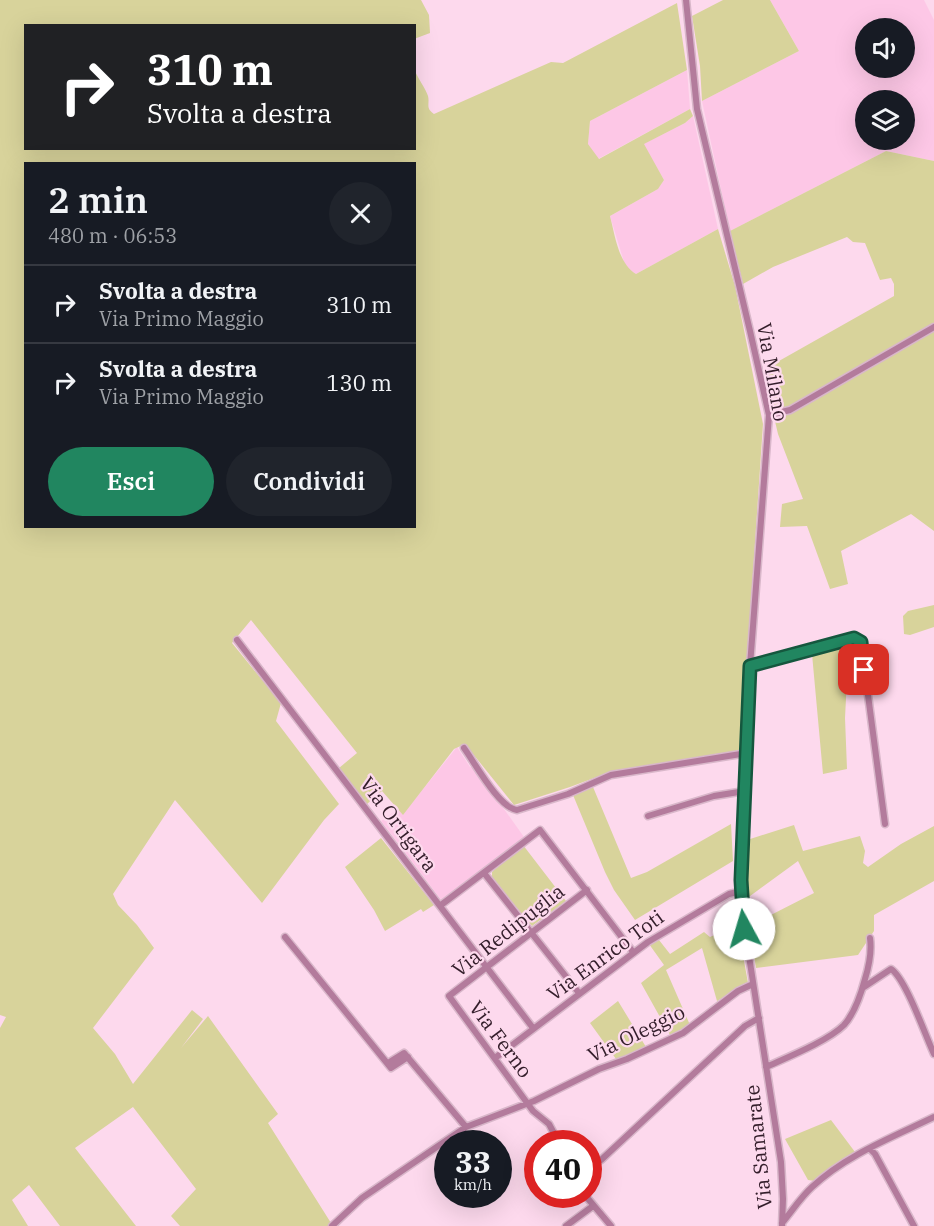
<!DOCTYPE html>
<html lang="it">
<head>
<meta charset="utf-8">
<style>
	body { margin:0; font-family:"IBM Plex Serif",serif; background:#20242c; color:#f1f3f6; height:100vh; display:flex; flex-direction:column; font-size:22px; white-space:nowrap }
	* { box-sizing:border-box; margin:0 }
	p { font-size:20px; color:#9ea1a6 }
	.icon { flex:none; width:33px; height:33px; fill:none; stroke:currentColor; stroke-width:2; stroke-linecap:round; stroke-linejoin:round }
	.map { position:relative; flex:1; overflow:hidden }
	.side { position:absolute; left:24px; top:162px; width:392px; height:366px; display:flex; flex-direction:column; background:#171b24; border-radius:0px; box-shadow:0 6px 24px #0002 }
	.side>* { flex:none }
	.hud { position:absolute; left:24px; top:24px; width:392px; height:126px; border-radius:0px; box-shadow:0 6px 24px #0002; background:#202124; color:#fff; overflow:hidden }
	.controls { position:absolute; left:855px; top:18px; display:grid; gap:12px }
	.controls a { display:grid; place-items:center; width:60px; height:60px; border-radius:50%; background:#171b24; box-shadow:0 6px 24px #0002; font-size:30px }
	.speed { position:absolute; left:434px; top:1130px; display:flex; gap:12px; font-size:30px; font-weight:700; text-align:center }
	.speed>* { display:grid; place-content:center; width:78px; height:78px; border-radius:50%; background:#171b24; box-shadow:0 6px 24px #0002; line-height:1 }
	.speed small { font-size:15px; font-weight:400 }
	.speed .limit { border:9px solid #d22; background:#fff; color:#111 }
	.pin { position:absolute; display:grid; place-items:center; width:51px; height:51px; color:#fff; margin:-26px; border-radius:12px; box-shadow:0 3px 9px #0006 }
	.me { position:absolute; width:66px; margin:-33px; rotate:354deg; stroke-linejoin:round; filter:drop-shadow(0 0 4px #0008) }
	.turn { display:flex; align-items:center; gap:21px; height:126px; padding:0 24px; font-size:27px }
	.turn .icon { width:78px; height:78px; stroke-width:2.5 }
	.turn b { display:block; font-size:42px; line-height:51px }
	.round { display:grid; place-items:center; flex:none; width:63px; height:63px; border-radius:32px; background:#20242c }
	.headline { display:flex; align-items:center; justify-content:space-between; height:102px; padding:0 24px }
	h1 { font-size:36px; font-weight:600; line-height:45px }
	.primary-button { display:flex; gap:12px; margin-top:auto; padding:12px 24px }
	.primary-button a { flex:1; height:69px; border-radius:36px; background:#218660; color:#fff; font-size:24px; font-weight:600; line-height:69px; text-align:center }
	.primary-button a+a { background:#20242c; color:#f1f3f6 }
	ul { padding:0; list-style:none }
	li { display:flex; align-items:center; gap:18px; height:78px; padding:0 24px; border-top:2px solid #363941 }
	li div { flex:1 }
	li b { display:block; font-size:22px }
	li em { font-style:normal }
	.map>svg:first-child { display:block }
	.built { fill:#fdc7e6; fill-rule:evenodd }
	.green { fill:#d8d39b; fill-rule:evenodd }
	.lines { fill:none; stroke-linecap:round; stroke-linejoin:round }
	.minor-casing { stroke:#d9b7ca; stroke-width:9 }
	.minor { stroke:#b37b9c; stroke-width:6 }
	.route-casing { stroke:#15573e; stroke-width:15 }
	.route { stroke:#218660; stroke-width:10 }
	.labels { text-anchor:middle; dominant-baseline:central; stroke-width:4.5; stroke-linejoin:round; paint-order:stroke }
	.street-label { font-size:20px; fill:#331d2a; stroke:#fdd9ed }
</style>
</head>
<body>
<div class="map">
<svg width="934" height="1226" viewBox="0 0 934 1226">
	<rect width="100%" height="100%" fill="#fdd9ed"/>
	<path class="built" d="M 770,0 L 924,0 L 934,20 L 934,161 L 886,151 L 730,231 L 702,101 L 799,51 ZM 866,28 L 904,28 L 904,68 L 866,68 ZM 866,100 L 904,100 L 904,140 L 866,140 Z
		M 687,70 L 690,109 L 598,159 L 588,144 L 590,121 Z
		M 693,116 L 718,229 L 636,274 L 628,269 L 624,262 L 610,216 L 658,189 L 664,180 L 643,144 L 685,123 Z
		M 457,747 L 470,767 L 474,767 L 524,837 L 442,901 L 381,821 L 398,809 L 403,814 Z"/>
	<path class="green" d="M 0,0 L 421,0 L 429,15 L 430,33 L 414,39 L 414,26 L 26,26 L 26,148 L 414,148 L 414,69 C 417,77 426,89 428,96 C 430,104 425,108 434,114 L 551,62 L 563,63 L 677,3 L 687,70 L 590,121 L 588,144 L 599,159 L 690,109 L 693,116 L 685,123 L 644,144 L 664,180 L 658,189 L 610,216 C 615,235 618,263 636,274 L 718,229 L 735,286 L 763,424 L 741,750 L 623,772 L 610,772 L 570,787 L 514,805 L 465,744 L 454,749 L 403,815 L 382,791 L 367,804 L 339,768 L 357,753 L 251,620 L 232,643 L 281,703 L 276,721 L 339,804 L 324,820 L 262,903 L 175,800 L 113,894 L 118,905 L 137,925 L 154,948 L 93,1028 L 115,1054 L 133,1084 L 192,1010 L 203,1019 L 181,1048 L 208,1016 L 278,1114 L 268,1123 L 331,1223 L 328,1226 L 180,1226 L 171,1216 L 196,1189 L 133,1107 L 75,1148 L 136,1226 L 60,1226 L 29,1185 L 12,1200 L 28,1226 L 0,1226 L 0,1028 L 6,1017 L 0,1015 ZM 26,164 L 414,164 L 414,526 L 26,526 Z
		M 723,0 L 770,0 L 799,51 L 702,101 L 700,66 L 692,16 Z
		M 886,151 L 934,161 L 934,531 L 911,514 L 841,551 L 848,584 L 830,589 L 807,526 L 780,527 L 782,504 L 803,499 L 778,434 L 763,370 L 894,296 L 894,284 L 891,278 L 880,280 L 865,243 L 853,242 L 847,237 L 773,267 L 743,284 L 730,231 Z
		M 934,605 L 934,627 L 910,635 L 904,634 L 903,616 L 908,611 Z
		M 854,640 L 860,645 L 862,676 L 847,679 L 845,718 L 847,769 L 823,774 L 812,654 Z
		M 593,787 L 631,878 L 647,872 L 731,824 L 733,861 L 635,920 L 614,890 L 605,872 L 573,795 Z
		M 794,825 L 803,851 L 860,836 L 865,851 L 863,863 L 868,867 L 901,844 L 934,826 L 934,881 L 874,915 L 874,931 L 858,955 L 756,968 L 749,926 L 814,893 L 798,861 L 746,899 L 744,889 L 747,840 Z
		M 381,838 L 434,905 L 423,912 L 421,909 L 385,931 L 374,910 L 345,867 Z
		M 523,845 L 566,901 L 532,926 L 492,878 L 492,872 Z
		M 728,929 L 739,933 L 748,983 L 717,1001 L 702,948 L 666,970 L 690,1025 L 670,1035 L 641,983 L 664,965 L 649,944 L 659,940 L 670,954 L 704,932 L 710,937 Z
		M 618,1001 L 646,1047 L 627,1057 L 616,1059 L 590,1023 Z
		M 831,1120 L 855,1152 L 815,1181 L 808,1180 L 785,1139 Z"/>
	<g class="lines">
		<defs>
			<path id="minor" d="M 686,0 L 697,109 L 750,331 L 769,415 L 750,666 L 741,895 L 744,924 L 781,1162 L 783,1199 L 782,1226
				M 769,415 L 790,410 L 934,327
				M 237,640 L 533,1028
				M 750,666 L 854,638 L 861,642 L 885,824
				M 464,748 C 475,763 499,808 517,810 L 568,794 L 611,775 L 747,753
				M 648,816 L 714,796 L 745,791
				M 484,873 L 579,993
				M 441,905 L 540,830 L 633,952
				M 285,937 L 391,1068 L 408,1057
				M 864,987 L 891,969 C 906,979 925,1035 934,1054
				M 495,1058 L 648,942 L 729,894 L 741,891
				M 388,1063 L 404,1053 L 466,1127
				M 766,1067 C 788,1057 828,1041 844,1025 C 854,1014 861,994 865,979 C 869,966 872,952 870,938
				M 559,1143 L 549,1124 L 533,1111 L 449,996 L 587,890
				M 870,1149 L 875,1154 L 914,1226
				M 588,1168 L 601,1160 L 745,1026 L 759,1018
				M 584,1194 L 611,1226
				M 782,1223 C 792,1211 801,1197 812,1187 C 846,1155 893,1137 934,1117
				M 332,1226 L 362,1198 L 466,1127 L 534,1101 L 599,1069 L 627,1059 L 683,1033 L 738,991 L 753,984
				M 566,1226 L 593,1206"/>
		</defs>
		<use href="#minor" class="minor-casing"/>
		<use href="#minor" class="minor"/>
	</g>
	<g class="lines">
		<defs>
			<path id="route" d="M 744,929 L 741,880 L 750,666 L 854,638 L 861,642 L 864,670"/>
		</defs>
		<use href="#route" class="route-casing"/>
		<use href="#route" class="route"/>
	</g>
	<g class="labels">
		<g class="street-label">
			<text transform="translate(773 372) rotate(80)">Via Milano</text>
			<text transform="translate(399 824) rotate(53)">Via Ortigara</text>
			<text transform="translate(508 930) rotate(-38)">Via Redipuglia</text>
			<text transform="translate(605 955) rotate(-36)">Via Enrico Toti</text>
			<text transform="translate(636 1033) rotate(-26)">Via Oleggio</text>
			<text transform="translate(501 1039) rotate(53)">Via Ferno</text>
			<text transform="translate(758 1147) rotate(-96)">Via Samarate</text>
		</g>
	</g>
</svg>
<div class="controls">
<a><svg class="icon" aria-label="sound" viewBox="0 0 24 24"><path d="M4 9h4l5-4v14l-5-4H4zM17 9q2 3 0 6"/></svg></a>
<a><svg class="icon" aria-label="layers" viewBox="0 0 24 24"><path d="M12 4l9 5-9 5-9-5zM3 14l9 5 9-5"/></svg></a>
</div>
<div class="speed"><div>33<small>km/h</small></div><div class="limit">40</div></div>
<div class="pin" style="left:864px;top:670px;background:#d93025"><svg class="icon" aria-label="arrive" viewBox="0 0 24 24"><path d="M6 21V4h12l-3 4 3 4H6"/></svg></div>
<svg class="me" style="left:744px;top:929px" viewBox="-20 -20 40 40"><circle r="19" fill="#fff"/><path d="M0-13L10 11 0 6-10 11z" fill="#218660"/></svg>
<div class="hud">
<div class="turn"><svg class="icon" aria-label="right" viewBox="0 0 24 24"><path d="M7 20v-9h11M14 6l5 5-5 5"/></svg><div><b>310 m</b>Svolta a destra</div></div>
</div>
<section class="side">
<div class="headline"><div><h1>2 min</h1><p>480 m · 06:53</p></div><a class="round"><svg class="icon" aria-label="close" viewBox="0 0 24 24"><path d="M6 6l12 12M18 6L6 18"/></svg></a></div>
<ul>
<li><svg class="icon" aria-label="right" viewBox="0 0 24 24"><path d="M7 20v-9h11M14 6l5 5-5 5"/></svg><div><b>Svolta a destra</b><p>Via Primo Maggio</p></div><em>310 m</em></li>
<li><svg class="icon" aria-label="right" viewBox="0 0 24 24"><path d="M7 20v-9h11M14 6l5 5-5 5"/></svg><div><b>Svolta a destra</b><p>Via Primo Maggio</p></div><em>130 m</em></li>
</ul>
<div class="primary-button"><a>Esci</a><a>Condividi</a></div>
</section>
</div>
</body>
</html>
